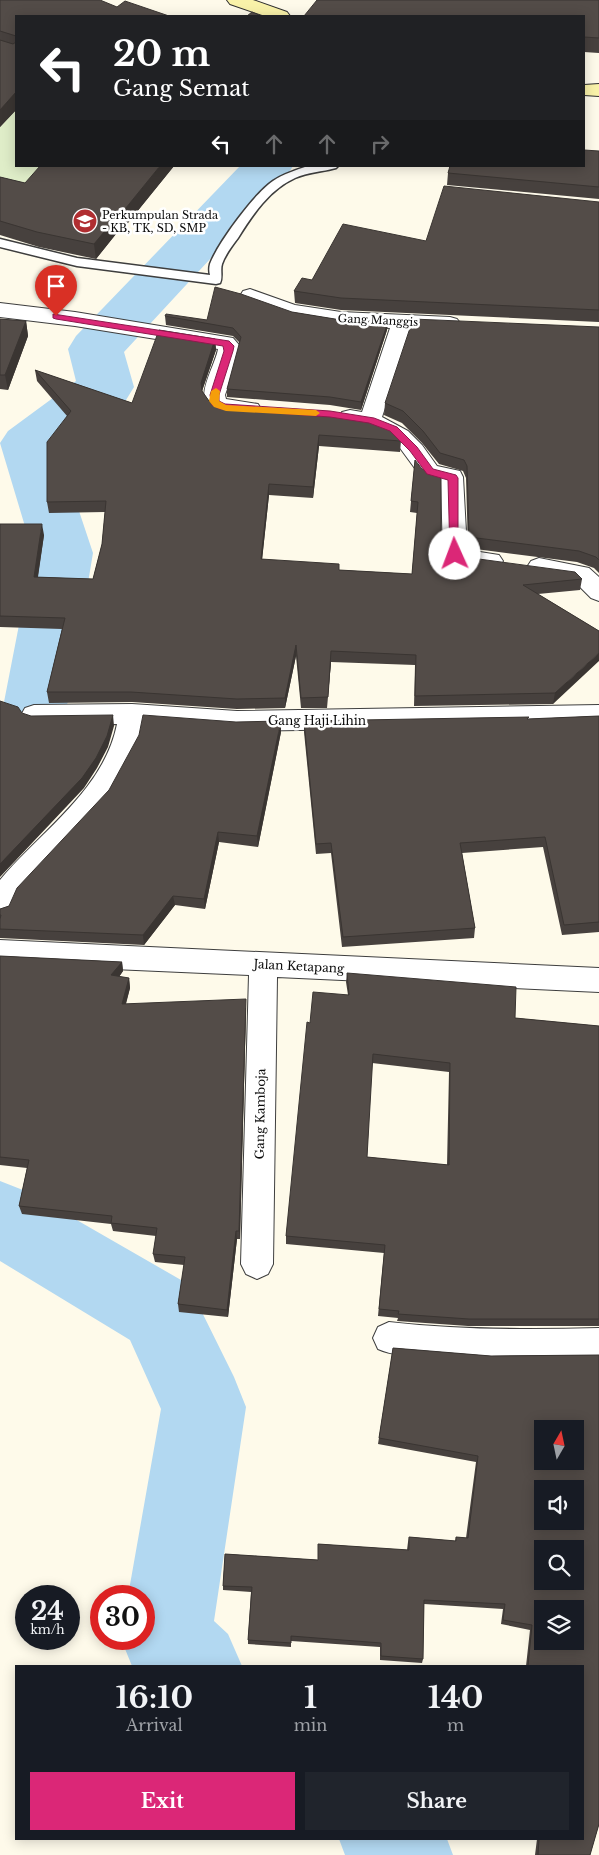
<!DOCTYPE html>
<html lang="en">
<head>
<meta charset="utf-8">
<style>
	body { margin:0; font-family:"Libre Baskerville",serif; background:#20242c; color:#f1f3f6; height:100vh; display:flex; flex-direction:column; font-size:19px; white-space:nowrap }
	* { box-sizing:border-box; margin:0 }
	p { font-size:16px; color:#9ea1a6 }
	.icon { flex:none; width:28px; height:28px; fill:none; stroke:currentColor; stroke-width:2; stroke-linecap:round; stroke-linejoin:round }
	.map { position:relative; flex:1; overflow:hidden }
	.panel { position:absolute; left:15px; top:1665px; width:569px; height:175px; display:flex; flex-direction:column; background:#171b24; border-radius:0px; box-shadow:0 2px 12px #0003 }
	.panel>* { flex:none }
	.guide { position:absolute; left:15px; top:15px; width:570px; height:152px; border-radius:0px; box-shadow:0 2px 12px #0003; background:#202124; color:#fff; overflow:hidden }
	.needle { width:32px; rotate:9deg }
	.tools { position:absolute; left:534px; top:1420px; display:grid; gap:10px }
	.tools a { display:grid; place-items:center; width:50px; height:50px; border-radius:0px; background:#171b24; box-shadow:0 2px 12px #0003; font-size:25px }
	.speed { position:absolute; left:15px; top:1585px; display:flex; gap:10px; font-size:25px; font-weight:700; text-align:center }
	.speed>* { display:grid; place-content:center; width:65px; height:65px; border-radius:50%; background:#171b24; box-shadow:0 2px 12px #0003; line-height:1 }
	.speed small { font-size:12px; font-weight:400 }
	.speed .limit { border:8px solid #d22; background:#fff; color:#111 }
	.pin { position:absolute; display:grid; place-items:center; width:42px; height:42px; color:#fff; margin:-51px -21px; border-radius:50% 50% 50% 0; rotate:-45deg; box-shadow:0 0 5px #0007 }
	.pin .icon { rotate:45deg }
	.me { position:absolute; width:55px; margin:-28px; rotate:358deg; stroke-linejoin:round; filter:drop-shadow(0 0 4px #0008) }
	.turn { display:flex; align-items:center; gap:18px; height:105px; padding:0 15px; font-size:22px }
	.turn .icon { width:65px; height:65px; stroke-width:2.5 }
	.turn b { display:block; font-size:35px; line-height:42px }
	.lanes { display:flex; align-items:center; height:48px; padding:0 15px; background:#0003; justify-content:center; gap:25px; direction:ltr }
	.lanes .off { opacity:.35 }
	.eta { display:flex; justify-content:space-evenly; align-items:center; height:85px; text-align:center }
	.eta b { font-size:30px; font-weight:700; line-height:35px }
	.primary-button { display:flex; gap:10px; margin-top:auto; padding:10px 15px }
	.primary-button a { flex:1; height:58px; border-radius:0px; background:#db2777; color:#fff; font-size:20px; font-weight:700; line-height:58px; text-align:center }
	.primary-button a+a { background:#20242c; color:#f1f3f6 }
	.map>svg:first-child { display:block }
	.pitch { fill:#dfedc8 }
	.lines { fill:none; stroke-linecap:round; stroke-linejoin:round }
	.river { fill:#b2d8f1; fill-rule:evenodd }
	.lane-casing { stroke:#3e3e3e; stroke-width:3 }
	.street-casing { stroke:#3e3e3e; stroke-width:2 }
	.secondary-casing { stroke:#2d2d2d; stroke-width:2 }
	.lane { fill:#fff; fill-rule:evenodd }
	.street { fill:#fff; fill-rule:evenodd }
	.secondary { fill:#f9f2a9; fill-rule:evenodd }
	.wall { fill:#47413e; fill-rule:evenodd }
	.shaded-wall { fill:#3a3532 }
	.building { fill:#534c48; stroke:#3a3532; fill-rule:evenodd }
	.route { fill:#db2777; stroke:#8e194d }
	.slow { fill:#f59e0b }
	.labels { text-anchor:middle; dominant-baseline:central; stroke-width:5; stroke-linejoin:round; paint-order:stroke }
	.far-poi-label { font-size:11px; fill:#0b0b0b; stroke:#fff; text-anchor:start }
	.far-street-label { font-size:11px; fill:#0b0b0b; stroke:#fff }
	.street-label { font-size:12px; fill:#0b0b0b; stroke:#fff }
</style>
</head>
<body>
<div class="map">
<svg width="599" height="1855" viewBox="0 0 599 1855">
	<rect width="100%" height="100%" fill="#fefaea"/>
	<path class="pitch" d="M 16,110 L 16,166 L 55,166 L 27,198 L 0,191 L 0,127 Z"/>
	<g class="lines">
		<path class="river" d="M 240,166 L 293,166 L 286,177 L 124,352 L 134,387 L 126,400 L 59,451 L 93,553 L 68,702 L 24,797 L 0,804 L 0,709 L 4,702 L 33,553 L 0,443 L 8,431 L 76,381 L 68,349 L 76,336 Z
			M 0,1181 L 28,1192 L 188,1284 L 234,1377 L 246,1407 L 214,1621 L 228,1634 L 242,1666 L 132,1666 L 121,1639 L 144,1639 L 144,1596 L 128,1596 L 161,1409 L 130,1340 L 0,1261 Z
			M 339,1839 L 447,1839 L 453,1855 L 345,1855 Z"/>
		<defs>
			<path id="lane" d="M 308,166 L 338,166 L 336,168 C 322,172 308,172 295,178 C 269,190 253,214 238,238 C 232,246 225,255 222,264 C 220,270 223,277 220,283 L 216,284 L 77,266 L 0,247 L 0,239 L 77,258 L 210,275 C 209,271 209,268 210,264 C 218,243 254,194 273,181 C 283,174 296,170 308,166 Z"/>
			<path id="street" d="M 250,289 L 295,305 L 341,312 L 450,317 L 457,319 L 461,324 L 457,329 L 450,331 L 411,329 L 382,417 L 408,431 L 422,445 L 437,466 L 460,471 L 463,477 L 467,550 L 499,555 L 503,561 L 499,567 C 484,572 452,570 443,554 L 441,482 L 422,478 L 400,448 L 386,436 L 370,429 L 342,422 L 339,417 L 342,412 L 350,410 L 362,412 L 390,328 L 341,326 L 292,318 L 243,301 L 240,296 L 243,291 Z
				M 0,303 L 75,312 L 233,338 L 240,346 L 240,351 L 225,395 L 226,399 L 258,404 L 261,409 L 258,414 C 245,418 232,417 219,413 C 188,405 215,368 218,349 L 75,326 L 0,317 Z
				M 539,558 L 589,568 L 599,577 L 599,601 L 591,598 L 574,581 L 531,573 L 527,567 L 531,561 Z
				M 132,704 L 237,711 L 599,705 L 599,725 L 237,731 L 143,724 L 139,745 L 109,799 L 32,881 L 18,897 L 10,915 L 0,918 L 0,880 C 41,831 104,790 117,724 L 34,725 L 25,722 L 21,715 L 25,708 L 34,705 Z
				M 0,940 L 599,968 L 599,992 L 277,977 L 273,1264 L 268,1274 L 257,1279 L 246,1274 L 241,1264 L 249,975 L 0,964 Z
				M 389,1322 C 459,1330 528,1330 599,1328 L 599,1360 C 540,1361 481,1364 423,1357 C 407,1356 392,1355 378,1349 L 373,1338 L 378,1327 Z"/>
			<path id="secondary" d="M 227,0 L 253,0 L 287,12 L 290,16 L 265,16 L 230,4 Z
				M 599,84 L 599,96 L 584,95 L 584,85 Z"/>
		</defs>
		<use href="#lane" class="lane-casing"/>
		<use href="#street" class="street-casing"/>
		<use href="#secondary" class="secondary-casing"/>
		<use href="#lane" class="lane"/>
		<use href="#street" class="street"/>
		<use href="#secondary" class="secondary"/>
	</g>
	<path class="wall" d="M 0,0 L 117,7 L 16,16 L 16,110 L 0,127 Z
		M 599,0 L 599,53 L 584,52 L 584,16 Z
		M 599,151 L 599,199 L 447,185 L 448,173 Z
		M 174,166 L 123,229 L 120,229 L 96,259 L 39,247 L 0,235 L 0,177 L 25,183 Z
		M 599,202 L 599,322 L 341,310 L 295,303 L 294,291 L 312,280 L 426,241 Z
		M 292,312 L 341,320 L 388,322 L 387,330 L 361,410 L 330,405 L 227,397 L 227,389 L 240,343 L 233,336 L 166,325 L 165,316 L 207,320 Z
		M 0,319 L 26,321 L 28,336 L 8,390 L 0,389 Z
		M 599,327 L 599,573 L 594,568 L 577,562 L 468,548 L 466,478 L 463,471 L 439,464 L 422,443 L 402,423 L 384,415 L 385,403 Z
		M 215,339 L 216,350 L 202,391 L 209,401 L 227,406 L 401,441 L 400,452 L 319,446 L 313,498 L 269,495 L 262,559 L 339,570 L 412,574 L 417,513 L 410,512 L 415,460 L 441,539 L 447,551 L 464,557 L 582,579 L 580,590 L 538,594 L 599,631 L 553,704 L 414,706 L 415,665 L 331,662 L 327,708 L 301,708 L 296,656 L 285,708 L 237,709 L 132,702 L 49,703 L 47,692 L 62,629 L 0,627 L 0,524 L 44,535 L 38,577 L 93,579 L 102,544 L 105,512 L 49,513 L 47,502 L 67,416 L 37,381 L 35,370 L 132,403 Z
		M 599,716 L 599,932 L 562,935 L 543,847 L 462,853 L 475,928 L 474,938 L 342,947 L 331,853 L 316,854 L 304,732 L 304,721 L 529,719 Z
		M 281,732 L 258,847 L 219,842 L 205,909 L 175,905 L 144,945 L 0,938 L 0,909 L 9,906 Z
		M 0,956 L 122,962 L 123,971 L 119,977 L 129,978 L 130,988 L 126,1004 L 246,1008 L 240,1239 L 237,1239 L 228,1317 L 179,1312 L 178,1304 L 184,1265 L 155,1262 L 153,1254 L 156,1236 L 113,1231 L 111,1224 L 22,1214 L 19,1206 L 27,1168 L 0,1165 Z
		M 347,973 L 515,1018 L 599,1026 L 599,1326 L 468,1326 L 397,1321 L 398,1318 L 378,1316 L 384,1253 L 286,1244 L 286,1236 L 310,1023 L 348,995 L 346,982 ZM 372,1063 L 449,1072 L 447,1165 L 367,1157 Z
		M 393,1348 L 491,1356 L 599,1355 L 599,1824 L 590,1855 L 535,1855 L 537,1839 L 582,1839 L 582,1666 L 526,1666 L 530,1630 L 501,1624 L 503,1609 L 424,1604 L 423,1659 L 422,1663 L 380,1660 L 380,1647 L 291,1641 L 291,1647 L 248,1644 L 248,1640 L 251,1592 L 223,1590 L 223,1586 L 225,1554 L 318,1560 L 318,1544 L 407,1550 L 408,1542 L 409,1537 L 455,1541 L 456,1537 L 466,1538 L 476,1462 L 378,1444 ZM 542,1429 L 575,1429 L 575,1461 L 542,1461 ZM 542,1489 L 575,1489 L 575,1521 L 542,1521 ZM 542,1549 L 575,1549 L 575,1581 L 542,1581 ZM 542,1609 L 575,1609 L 575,1641 L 542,1641 Z"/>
	<path class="shaded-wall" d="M 16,92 L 16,110 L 0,127 L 0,110 Z
		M 160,166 L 174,166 L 123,229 L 121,214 Z
		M 119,214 L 120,229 L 96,259 L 94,244 Z
		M 26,321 L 28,336 L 8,390 L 5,375 Z
		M 388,322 L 387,330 L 361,410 L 361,402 Z
		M 215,339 L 216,350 L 201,394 L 201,383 Z
		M 319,435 L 319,446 L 313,498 L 313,487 Z
		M 269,484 L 269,495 L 261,570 L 261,559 Z
		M 42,524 L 44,535 L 36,588 L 34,577 Z
		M 296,645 L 296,656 L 285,708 L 285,698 Z
		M 331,651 L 331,662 L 327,708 L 328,697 Z
		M 599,653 L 599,661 L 553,704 L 555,693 Z
		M 113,715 L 114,726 L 108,747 L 97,768 L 84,788 L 0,877 L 0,864 Z
		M 281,721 L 281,732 L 258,847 L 257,836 Z
		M 218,832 L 219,842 L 205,909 L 204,899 Z
		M 173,896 L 175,905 L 144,945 L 143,935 Z
		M 122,962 L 123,971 L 113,985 L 111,975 Z
		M 129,978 L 130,988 L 123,1013 L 122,1004 Z
		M 246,999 L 246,1008 L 240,1239 L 239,1231 Z
		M 236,1231 L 237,1239 L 228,1317 L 227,1310 Z"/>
	<path class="building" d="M 0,0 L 100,0 L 117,7 L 125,1 L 169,16 L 16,16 L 16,92 L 0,110 L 0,40 L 13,44 L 16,42 L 16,36 L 0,31 Z
		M 317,0 L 599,0 L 599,38 L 584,37 L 584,16 L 304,16 Z
		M 252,12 L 261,16 L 247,16 Z
		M 584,150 L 599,151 L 599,187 L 448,173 L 450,166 L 584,166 Z
		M 40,166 L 160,166 L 121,214 L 119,214 L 94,244 L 37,232 L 0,221 L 0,177 L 25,183 Z
		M 444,186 L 599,202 L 599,310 L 341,298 L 294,291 L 302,278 L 312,280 L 343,224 L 426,241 Z
		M 215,287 L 241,294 L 292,312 L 341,320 L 388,322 L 361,402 L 330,397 L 227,389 L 241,337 L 233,328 L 165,316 L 166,314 L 207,320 Z
		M 0,319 L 26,321 L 5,375 L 0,375 Z
		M 413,319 L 599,327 L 599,560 L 596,557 L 579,551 L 469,537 L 467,466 L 464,460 L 440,453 L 423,431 L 403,411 L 385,403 Z
		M 159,330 L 215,339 L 201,383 L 202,391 L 209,401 L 227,406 L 330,412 L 376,420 L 384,424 L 401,441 L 319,435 L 313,487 L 269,484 L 261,559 L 339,564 L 339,570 L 412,574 L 418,502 L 411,501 L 415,460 L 422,469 L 441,473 L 441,539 L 447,551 L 464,557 L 575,572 L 582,579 L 523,585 L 599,631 L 599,653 L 555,693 L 415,696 L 416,655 L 331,651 L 328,697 L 301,698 L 296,645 L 285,698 L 237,699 L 131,692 L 47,692 L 65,618 L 0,616 L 0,524 L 42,524 L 34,577 L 93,579 L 102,544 L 106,501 L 47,502 L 47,442 L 71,411 L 35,370 L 132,403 Z
		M 0,701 L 18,707 L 22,713 L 31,716 L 113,715 L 107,736 L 96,758 L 82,778 L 0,864 Z
		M 143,715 L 236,722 L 281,721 L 257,836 L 218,832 L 204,899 L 173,896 L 143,935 L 0,929 L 0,919 L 1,915 L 0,915 L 0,909 L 9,906 L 17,888 L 109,790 L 139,735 Z
		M 599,716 L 599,922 L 564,925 L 545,837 L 460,843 L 475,928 L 343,937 L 331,843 L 316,844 L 304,721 L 529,717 L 527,719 Z
		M 0,956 L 122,962 L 111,975 L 129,978 L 122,1004 L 246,999 L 239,1231 L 236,1231 L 227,1310 L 178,1304 L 185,1257 L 153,1254 L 157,1228 L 111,1223 L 112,1216 L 19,1206 L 29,1160 L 0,1157 Z
		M 347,973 L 516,987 L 515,1018 L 599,1026 L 599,1319 L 469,1319 L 398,1314 L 399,1311 L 379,1309 L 385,1245 L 286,1236 L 307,1022 L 310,1023 L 313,992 L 349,995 ZM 373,1054 L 450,1063 L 449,1165 L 367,1157 Z
		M 393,1348 L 491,1356 L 599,1355 L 599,1824 L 590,1855 L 538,1855 L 539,1839 L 582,1839 L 582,1666 L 528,1666 L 532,1625 L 503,1620 L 505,1604 L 424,1600 L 423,1659 L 381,1656 L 381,1643 L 291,1636 L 291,1643 L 248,1640 L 252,1587 L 223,1586 L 225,1554 L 318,1560 L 318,1544 L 409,1550 L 409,1537 L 456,1541 L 456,1537 L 468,1538 L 478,1456 L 379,1438 ZM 542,1429 L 575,1429 L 575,1461 L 542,1461 ZM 542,1489 L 575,1489 L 575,1521 L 542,1521 ZM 542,1549 L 575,1549 L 575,1581 L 542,1581 ZM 542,1609 L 575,1609 L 575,1641 L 542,1641 Z"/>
	<path class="route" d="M 53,314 L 229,341 L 234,346 L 233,351 L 219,395 L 219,401 L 225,404 L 330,411 L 374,418 L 397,427 L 417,447 L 433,469 L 456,475 L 458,478 L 458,556 L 455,557 L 450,554 L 448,480 L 427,474 L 410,451 L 390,431 L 369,423 L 330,417 L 220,409 L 212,405 L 210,395 L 224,351 L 223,346 L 56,319 L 53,318 Z"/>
	<path class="slow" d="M 216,388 L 220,391 L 219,401 L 226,405 L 316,410 L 320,413 L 316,416 L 226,411 L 214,407 L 209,401 L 211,391 Z"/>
	<defs>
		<symbol id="school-disc" viewBox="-11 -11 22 22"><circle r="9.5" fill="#b02e31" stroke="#fff"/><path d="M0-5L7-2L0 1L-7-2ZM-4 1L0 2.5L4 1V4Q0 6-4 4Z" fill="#fff"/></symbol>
	</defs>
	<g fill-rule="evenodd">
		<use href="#school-disc" x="71" y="207" width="28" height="28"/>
	</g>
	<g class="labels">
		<g class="far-poi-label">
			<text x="102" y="215">Perkumpulan Strada<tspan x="102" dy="13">- KB, TK, SD, SMP</tspan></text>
		</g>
		<g class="far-street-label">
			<text transform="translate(378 320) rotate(3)">Gang Manggis</text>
		</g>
		<g class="street-label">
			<text x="317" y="720">Gang Haji Lihin</text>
			<text transform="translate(299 966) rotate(3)">Jalan Ketapang</text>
			<text transform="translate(260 1114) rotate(-89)">Gang Kamboja</text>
		</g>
	</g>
</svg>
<div class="tools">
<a><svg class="needle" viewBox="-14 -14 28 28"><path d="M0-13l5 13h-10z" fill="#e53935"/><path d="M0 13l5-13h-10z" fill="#9ea1a6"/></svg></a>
<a><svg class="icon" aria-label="sound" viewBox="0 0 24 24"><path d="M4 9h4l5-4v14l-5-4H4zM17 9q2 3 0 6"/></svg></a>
<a><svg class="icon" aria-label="search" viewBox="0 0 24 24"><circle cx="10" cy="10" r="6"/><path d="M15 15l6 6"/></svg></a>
<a><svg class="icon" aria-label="layers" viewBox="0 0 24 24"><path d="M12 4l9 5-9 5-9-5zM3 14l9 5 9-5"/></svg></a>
</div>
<div class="speed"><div>24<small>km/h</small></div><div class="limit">30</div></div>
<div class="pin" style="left:56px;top:316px;background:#d93025"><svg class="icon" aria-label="arrive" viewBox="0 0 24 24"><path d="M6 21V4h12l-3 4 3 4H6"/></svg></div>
<svg class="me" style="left:455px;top:554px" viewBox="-20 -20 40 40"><circle r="19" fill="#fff"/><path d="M0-13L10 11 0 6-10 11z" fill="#db2777"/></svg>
<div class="guide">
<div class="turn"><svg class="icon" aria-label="left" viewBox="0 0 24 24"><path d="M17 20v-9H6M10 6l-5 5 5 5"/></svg><div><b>20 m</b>Gang Semat</div></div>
<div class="lanes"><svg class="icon" aria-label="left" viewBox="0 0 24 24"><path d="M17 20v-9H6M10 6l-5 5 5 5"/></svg><svg class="icon off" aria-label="ahead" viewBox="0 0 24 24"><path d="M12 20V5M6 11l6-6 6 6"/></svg><svg class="icon off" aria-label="ahead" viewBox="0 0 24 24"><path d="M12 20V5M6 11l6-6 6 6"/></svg><svg class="icon off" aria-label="right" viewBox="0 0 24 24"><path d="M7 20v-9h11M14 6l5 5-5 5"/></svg></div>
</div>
<section class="panel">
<div class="eta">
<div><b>16:10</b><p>Arrival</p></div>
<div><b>1</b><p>min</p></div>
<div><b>140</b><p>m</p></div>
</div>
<div class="primary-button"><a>Exit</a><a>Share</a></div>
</section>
</div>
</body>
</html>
